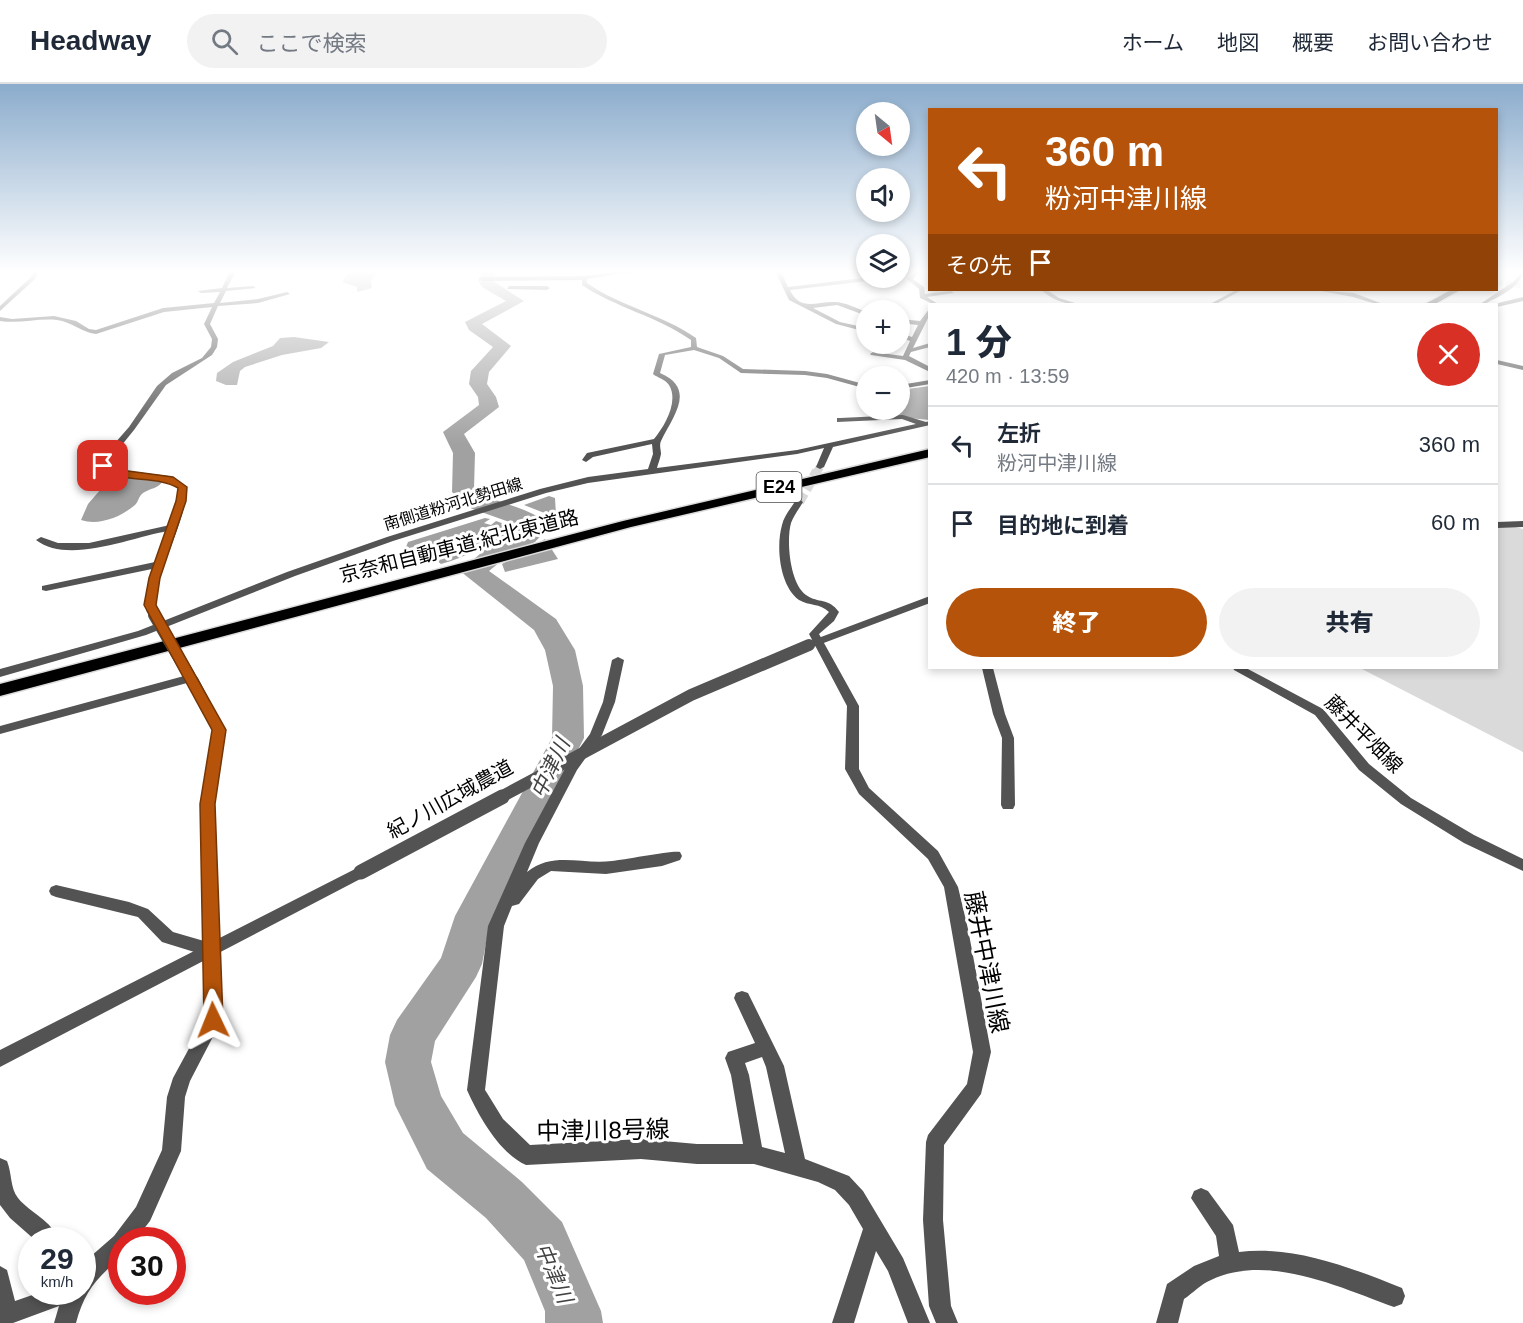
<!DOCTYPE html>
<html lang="ja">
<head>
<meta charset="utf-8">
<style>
	body { margin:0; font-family:Helvetica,"Noto Sans JP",sans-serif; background:#f2f2f3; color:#1f2937; height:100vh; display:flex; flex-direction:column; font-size:22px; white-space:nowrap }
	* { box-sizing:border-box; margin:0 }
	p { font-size:20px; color:#747a83 }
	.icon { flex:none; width:33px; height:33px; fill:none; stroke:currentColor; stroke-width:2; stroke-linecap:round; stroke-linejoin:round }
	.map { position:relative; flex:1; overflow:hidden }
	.sheet { position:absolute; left:928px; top:219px; width:570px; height:366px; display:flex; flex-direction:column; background:#fff; border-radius:0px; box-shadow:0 3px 9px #0003 }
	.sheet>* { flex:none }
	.hud { position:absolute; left:928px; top:24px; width:570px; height:183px; border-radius:0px; box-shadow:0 3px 9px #0003; background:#b45309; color:#fff; overflow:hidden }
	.needle { width:39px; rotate:151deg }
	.fabs { position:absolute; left:856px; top:18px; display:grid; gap:12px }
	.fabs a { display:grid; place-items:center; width:54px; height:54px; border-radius:50%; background:#fff; box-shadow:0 3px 9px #0003; font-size:30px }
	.speed { position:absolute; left:18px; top:1143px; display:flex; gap:12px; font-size:30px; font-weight:700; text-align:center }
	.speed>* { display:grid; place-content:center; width:78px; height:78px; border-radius:50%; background:#fff; box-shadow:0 3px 9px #0003; line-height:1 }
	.speed small { font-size:15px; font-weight:400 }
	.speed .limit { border:9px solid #d22; background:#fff; color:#111 }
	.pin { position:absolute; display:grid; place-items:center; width:51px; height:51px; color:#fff; margin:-26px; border-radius:12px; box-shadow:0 3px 9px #0006 }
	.me { position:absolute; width:66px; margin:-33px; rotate:358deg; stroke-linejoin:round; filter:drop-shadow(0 0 4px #0008) }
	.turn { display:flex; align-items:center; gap:21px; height:126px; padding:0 18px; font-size:27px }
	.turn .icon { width:78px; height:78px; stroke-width:2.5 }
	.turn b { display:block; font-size:42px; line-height:51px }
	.then { display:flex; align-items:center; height:57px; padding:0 18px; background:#0003; gap:12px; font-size:22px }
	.round { display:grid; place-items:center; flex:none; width:63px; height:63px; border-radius:32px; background:#f2f2f3 }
	.head { display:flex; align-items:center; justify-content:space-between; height:102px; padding:0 18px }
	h1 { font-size:36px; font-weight:800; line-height:45px }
	.cta { display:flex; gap:12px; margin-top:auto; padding:12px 18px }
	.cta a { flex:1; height:69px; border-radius:36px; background:#b45309; color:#fff; font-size:24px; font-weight:800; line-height:69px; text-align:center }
	.cta a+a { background:#f2f2f3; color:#1f2937 }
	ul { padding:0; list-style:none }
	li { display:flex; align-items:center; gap:18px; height:78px; padding:0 18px; border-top:2px solid #e0e1e3 }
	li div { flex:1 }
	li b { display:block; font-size:22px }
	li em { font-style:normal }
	header { display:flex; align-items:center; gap:36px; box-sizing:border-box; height:84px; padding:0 30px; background:#fff; border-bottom:2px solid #e0e1e3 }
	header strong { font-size:28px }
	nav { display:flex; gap:33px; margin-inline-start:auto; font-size:21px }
	.search { width:420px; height:54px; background:#f2f2f3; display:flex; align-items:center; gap:15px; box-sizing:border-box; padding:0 21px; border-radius:33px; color:#747a83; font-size:22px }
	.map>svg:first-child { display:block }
	.green { fill:#dadada }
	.water { fill:#a1a1a1 }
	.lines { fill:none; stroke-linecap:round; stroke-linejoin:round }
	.river { fill:#a1a1a1; fill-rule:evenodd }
	.minor-tunnel-far2 { stroke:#d9d9d9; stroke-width:6; stroke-dasharray:6 3; stroke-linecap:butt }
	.minor-tunnel-far1 { stroke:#d9d9d9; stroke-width:8; stroke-dasharray:8 4; stroke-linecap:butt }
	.minor-tunnel { stroke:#d9d9d9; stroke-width:10; stroke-dasharray:10 4.5; stroke-linecap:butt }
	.motorway-casing { stroke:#dbdbdb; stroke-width:3 }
	.minor { fill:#535353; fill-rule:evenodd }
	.tertiary { fill:#535353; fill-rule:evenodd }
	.motorway { fill:#000; fill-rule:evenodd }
	.minor-bridge-far1 { stroke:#535353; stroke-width:10 }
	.minor-bridge { stroke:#535353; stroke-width:12 }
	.tertiary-bridge-far1 { stroke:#535353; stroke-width:12 }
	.tertiary-bridge { stroke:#535353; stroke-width:15 }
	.route { fill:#b45309; stroke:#753606; stroke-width:1.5 }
	.labels { text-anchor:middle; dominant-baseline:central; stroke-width:6; stroke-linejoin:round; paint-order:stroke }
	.far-street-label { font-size:16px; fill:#000; stroke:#fff }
	.shield { fill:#fff; stroke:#4c4c4c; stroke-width:1.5 }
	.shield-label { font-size:18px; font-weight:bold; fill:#000 }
	.street-label { font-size:20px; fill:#000; stroke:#fff }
	.water-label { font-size:21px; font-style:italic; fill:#424242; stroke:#fff }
	.near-street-label { font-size:24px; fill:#000; stroke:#fff }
</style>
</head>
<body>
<header>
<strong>Headway</strong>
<div class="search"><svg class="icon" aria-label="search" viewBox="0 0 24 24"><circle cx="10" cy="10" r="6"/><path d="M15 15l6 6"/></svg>ここで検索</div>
<nav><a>ホーム</a><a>地図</a><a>概要</a><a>お問い合わせ</a></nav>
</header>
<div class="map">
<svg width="1523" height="1239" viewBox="0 0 1523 1239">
	<rect width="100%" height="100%" fill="#fff"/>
	<path class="green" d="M 1497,438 L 1523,445 L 1523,668 L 1360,584 L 1497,584 Z"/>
	<path class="water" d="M 351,187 L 378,187 L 371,197 L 372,204 L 357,208 L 357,203 L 342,198 Z
		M 294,253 L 329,258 L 321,264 L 282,271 L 245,283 L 240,287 L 237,301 L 226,301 L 216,297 L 217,289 L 233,278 L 273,262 L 280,254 Z
		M 930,302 L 930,336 L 876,331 L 875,326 L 900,326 L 900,306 Z
		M 113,391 L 163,397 C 158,405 150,404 143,409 C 138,413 139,417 135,421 C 121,433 99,442 81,436 L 88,420 Z
		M 549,412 L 555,414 L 556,431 L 552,432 L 524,421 Z
		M 485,434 L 490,435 L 484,439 L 491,441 L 496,437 L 516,444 L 515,448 C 489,458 468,473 441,480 L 427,469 L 406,463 L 408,458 Z
		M 545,455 L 558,475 L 505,488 L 502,480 Z"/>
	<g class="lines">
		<path class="river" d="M 482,187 L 496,187 L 493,197 L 524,217 L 482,240 L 511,262 L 489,288 L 487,300 L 496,313 L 499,323 L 464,350 L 475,369 L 474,405 C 495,421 536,423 549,443 L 535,458 L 512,468 L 489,487 L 556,535 L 575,566 L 583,602 L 584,654 L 489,844 L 482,880 L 476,893 L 435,957 L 431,978 L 441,1012 L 463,1049 L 522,1098 L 562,1138 L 601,1227 L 603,1239 L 545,1239 L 545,1227 L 524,1176 L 486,1134 L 427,1085 L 395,1021 L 385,978 L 390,951 L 397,936 L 441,874 L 455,832 L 552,654 L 553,602 L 545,566 L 534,546 L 460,487 L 494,458 L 523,443 L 470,424 L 452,408 L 453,369 L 443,348 L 479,321 L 478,313 L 469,300 L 471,287 L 493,263 L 469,246 L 465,238 L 506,217 L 482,203 L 478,196 Z"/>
		<path class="minor-tunnel-far2" d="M 1497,198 L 1523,202"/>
		<path class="minor-tunnel-far1" d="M 816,389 L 820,383"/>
		<path class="minor-tunnel" d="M 799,418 L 817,387"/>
		<defs>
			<path id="motorway" d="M 1451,206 L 1460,206 L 1435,220 L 1425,220 Z
				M 930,365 L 930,373 L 631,443 L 0,612 L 0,600 L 623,437 Z"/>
		</defs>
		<use href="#motorway" class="motorway-casing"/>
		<path class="minor" d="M 33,187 L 39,187 L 35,195 L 0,227 L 0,222 L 31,193 Z
			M 230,187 L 236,187 L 227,204 L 253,202 L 256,204 L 226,207 L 220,219 L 258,215 L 287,208 L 290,210 L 258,219 L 218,222 L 210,240 L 218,255 L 217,263 L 212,271 L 166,301 L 134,346 L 108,378 L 107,381 L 112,385 L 169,392 L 187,403 C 184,447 156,481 156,525 L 151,528 L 146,525 L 146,510 L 152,485 L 46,507 L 42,506 L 42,502 L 155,478 L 168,447 C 132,453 68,481 36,456 L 41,453 L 58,459 L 89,459 L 170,441 L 177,418 L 179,404 L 167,397 L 107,389 L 99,382 L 101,375 L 129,343 L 157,302 L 172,289 L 202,274 L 211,263 L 212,255 L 204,240 L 212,223 L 164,228 L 96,250 C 81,248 72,238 57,236 C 38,234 19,240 0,237 L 0,233 L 12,235 L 54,232 L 76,237 L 89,245 L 96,246 L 163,224 L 214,219 L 220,208 L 201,209 L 198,207 L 222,204 Z
			M 623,187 L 638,187 L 587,195 L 587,199 C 621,223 662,230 696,254 L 697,263 L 723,272 L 743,285 L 805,287 L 827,290 L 867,301 L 867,305 L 827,294 L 805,291 L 741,289 L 719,274 L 694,266 L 665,271 L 660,289 C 697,305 673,332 661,357 C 659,361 661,366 661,370 C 660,375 658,380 657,384 L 797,366 L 916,340 L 902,335 L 837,338 L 837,334 L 840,334 L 903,331 L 926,338 L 930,337 L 930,341 L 833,363 L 824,383 L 820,385 L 816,383 L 824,364 L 797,370 L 588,399 L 546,409 L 393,457 L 295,492 L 146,551 L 0,593 L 0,585 L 138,547 L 287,488 L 387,453 L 540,405 L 588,393 L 648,385 L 653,370 L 652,360 L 593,373 L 586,378 L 582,376 L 587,369 L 654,355 C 665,342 679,317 669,301 C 665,295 658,294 653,290 L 659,270 L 691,263 L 691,256 C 657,232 616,224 582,201 L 582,196 L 482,197 L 479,195 L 482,193 L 582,192 Z
			M 775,187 L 781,187 L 788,203 L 862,194 L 855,187 L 861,187 L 867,194 L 893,194 L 790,206 C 800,228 817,217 835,218 C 845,218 858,225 867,228 L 867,232 L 837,221 L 813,224 L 840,238 L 867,244 L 867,248 L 836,240 L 789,216 Z
			M 916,187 L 930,187 L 919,189 L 913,195 L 924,203 L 925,210 L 951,207 L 954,209 L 927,213 L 938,220 L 933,220 L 920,214 L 919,205 L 907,195 Z
			M 509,202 L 547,202 L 550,204 L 547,206 L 507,205 Z
			M 1041,206 L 1047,206 L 1059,214 L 1078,220 C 1064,221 1052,215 1041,206 Z
			M 1316,206 L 1354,209 L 1383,220 L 1376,220 L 1353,213 Z
			M 1523,213 L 1523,217 L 1497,223 L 1497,220 L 1494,220 Z
			M 930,224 L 930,230 L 913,264 L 930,259 L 930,263 L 911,268 L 909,272 L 930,283 L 930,288 L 905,276 L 871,271 L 870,270 L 873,268 L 903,272 L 910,257 L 900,253 L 900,249 L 912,253 L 918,241 L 900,239 L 900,235 L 920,237 Z
			M 1497,276 L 1523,282 L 1523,286 L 1497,280 Z
			M 930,296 L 930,300 L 900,305 L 900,301 Z
			M 864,309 L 867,309 L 867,325 L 863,323 L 860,313 Z
			M 799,415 L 803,418 C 799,425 794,431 791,439 C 786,457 790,500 806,511 C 819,520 828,513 839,528 L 834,537 L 819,550 L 859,622 L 859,685 L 869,704 L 938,767 L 958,803 L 968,845 L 991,968 L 981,1010 L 944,1061 L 943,1136 L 951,1222 L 958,1239 L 936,1239 L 929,1222 L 923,1136 L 926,1058 L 928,1051 L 967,1000 L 973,968 L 944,803 L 928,775 L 859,710 L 845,685 L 847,622 L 809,550 L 829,528 C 820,519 809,522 799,516 C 779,501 776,462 782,441 C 784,432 791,424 796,416 Z
			M 1523,437 L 1523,443 L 1497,444 L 1497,438 Z
			M 618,573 L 624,576 L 615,618 L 602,651 L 577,686 L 539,759 L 527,788 C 553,767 582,781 612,777 C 623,776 674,766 680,768 L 682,772 L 680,776 L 662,782 L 606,790 L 551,787 L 538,795 L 519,820 L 512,822 L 504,842 L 485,1006 L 487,1009 L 503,1035 L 530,1061 L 641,1055 L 697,1060 L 743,1060 L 731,991 L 725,974 L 728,968 L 755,959 L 734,914 L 736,909 L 742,907 L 748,909 L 784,982 L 805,1075 L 849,1092 L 863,1107 L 903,1174 L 930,1239 L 908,1239 L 888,1187 L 876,1167 L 854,1239 L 832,1239 L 863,1145 L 849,1121 L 835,1106 L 818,1098 L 754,1080 L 697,1080 L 641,1075 L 526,1081 C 500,1070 478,1031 467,1006 L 488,842 L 525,759 L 567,681 L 590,650 L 603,618 L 612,576 ZM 762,973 L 766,983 L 785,1069 L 762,1063 L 749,991 L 745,979 Z
			M 982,584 L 993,584 L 1005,630 L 1014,654 L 1015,721 L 1013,725 L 1003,725 L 1001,721 L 1002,654 L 993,630 Z
			M 1233,584 L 1246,584 L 1323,625 L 1369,680 L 1411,714 L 1474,751 L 1523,775 L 1523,787 L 1464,759 L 1401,720 L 1359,686 L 1315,631 L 1234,586 Z
			M 189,587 L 193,588 L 198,594 L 225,646 L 215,720 L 222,929 L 219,941 L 190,997 L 185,1013 L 181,1067 L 150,1137 L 135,1156 L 122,1156 L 122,1173 C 97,1193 84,1208 76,1239 L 54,1239 L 59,1222 L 13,1239 L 0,1239 L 0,1182 L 7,1186 L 15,1217 L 41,1208 L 82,1208 L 82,1180 L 114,1152 L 136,1123 L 162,1066 L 167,1013 L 173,994 L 205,935 L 206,929 L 204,871 L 162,858 L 138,833 L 56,813 L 51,811 L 49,807 L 51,803 L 56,801 L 129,818 L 148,825 L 173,848 L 204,857 L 201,720 L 213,646 L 187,599 L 0,650 L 0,642 L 184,592 L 185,588 Z
			M 0,1074 L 7,1077 C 12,1089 10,1104 18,1114 C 31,1130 52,1136 58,1156 L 35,1156 L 10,1134 L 0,1121 Z
			M 1201,1104 L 1208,1107 L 1233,1141 L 1239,1168 C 1293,1161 1352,1184 1402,1204 L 1405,1212 L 1402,1220 L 1394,1223 C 1339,1203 1268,1169 1211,1196 C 1201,1200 1193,1209 1184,1215 L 1178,1239 L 1156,1239 L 1167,1200 L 1194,1182 L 1219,1172 L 1216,1152 L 1191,1114 L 1194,1107 Z"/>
		<path class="tertiary" d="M 1523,187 C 1522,203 1497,213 1485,220 L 1480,220 L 1513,198 Z
			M 1236,206 L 1242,206 L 1216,220 L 1210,220 Z
			M 930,512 L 930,519 L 813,563 L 805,563 L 803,561 L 805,559 Z
			M 361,782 L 366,784 L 368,788 L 366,792 L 0,983 L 0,966 Z"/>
		<use href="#motorway" class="motorway"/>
		<path class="minor-bridge-far1" d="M 151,525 L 155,532"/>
		<path class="minor-bridge" d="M 154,531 L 189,591"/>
		<path class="tertiary-bridge-far1" d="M 499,714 L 691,611 L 809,561"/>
		<path class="tertiary-bridge" d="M 361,788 L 502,713"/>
	</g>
	<linearGradient id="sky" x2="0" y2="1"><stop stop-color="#8baccc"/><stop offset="0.52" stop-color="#fff"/><stop offset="1" stop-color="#fff" stop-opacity="0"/></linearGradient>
	<rect width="1523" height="361" fill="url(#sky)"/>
	<path class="route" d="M 103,379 L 113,385 L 173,393 L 187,403 L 186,417 L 160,494 L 156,521 L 226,646 L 215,720 L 223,936 L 220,942 L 213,945 L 206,942 L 204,936 L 200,720 L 212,646 L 144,521 L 149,494 L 176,417 L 178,404 C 155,390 117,401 99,382 Z"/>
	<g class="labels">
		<g class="far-street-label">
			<text transform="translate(453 420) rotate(-17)">南側道粉河北勢田線</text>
		</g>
		<rect class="shield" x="756.5" y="388" width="45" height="30" rx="4.5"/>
		<g class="shield-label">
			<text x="779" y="403">E24</text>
		</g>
		<g class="street-label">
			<text transform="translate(459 462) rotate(-14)">京奈和自動車道;紀北東道路</text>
			<text transform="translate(1364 650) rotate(45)">藤井平畑線</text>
			<text transform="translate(450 715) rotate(-29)">紀ノ川広域農道</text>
		</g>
		<g class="water-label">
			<text transform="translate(550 684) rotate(-65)">中津川</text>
			<text transform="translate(554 1189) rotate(67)">中津川</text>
		</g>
		<g class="near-street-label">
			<text transform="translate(987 878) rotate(79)">藤井中津川線</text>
			<text transform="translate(603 1046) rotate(-1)">中津川8号線</text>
		</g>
	</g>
</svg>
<div class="fabs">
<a><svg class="needle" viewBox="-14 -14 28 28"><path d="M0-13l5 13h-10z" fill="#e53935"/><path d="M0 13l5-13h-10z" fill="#747a83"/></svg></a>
<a><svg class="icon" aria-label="sound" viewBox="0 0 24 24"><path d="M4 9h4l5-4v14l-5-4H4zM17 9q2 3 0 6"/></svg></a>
<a><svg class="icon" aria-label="layers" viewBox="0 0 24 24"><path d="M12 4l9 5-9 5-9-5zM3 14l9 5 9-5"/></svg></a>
<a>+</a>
<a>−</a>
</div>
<div class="speed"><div>29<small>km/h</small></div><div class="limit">30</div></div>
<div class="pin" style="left:103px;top:382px;background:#d93025"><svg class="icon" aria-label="arrive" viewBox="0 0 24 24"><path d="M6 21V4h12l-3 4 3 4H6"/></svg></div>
<svg class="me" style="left:213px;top:936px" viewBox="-20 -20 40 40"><path d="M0-17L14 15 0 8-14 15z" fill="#b45309" stroke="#fff" stroke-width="4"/></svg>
<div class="hud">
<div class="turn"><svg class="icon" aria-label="left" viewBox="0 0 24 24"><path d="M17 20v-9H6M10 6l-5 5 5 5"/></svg><div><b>360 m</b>粉河中津川線</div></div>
<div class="then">その先<svg class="icon" aria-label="arrive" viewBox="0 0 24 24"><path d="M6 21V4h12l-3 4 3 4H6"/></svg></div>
</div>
<section class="sheet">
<div class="head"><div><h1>1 分</h1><p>420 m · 13:59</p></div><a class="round" style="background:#d93025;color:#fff"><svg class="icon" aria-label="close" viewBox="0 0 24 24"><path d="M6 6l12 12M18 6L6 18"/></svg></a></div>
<ul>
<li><svg class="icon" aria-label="left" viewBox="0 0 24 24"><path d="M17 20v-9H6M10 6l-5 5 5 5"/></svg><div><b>左折</b><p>粉河中津川線</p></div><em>360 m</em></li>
<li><svg class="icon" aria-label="arrive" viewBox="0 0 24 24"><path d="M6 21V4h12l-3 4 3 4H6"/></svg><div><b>目的地に到着</b></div><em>60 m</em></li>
</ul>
<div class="cta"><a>終了</a><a>共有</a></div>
</section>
</div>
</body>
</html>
